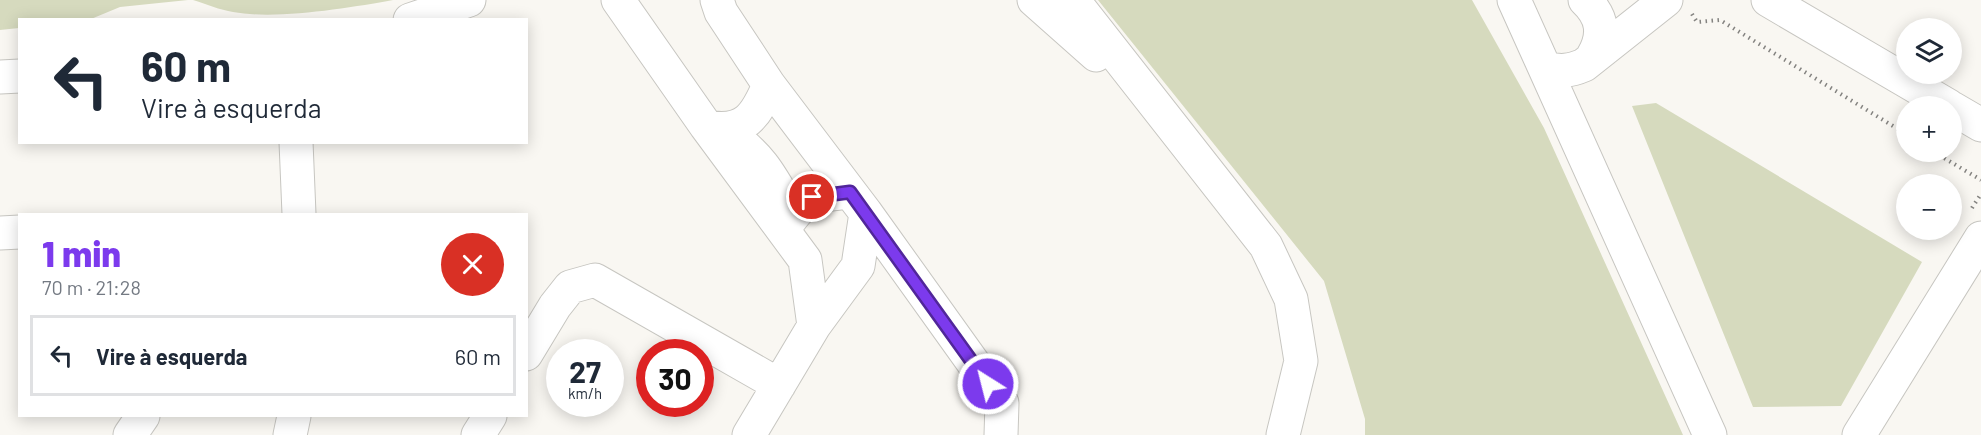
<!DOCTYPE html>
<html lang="pt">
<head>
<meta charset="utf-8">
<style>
	body { margin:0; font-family:Barlow,sans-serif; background:#f6f6f7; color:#1f2937; height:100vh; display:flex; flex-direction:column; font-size:22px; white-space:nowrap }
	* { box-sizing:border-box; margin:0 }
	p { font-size:20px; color:#747a83 }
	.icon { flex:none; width:33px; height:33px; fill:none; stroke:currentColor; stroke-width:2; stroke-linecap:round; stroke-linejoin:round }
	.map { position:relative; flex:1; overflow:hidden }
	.sheet { position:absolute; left:18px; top:213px; width:510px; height:204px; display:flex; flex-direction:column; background:#fff; border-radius:0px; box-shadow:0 3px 15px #0003 }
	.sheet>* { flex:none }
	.top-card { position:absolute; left:18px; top:18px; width:510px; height:126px; border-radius:0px; box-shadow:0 3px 15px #0003; background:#fff; color:#1f2937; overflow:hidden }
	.buttons { position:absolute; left:1896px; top:18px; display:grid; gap:12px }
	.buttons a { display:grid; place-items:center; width:66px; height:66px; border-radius:50%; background:#fff; box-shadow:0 3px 15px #0003; font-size:30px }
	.speed { position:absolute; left:546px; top:339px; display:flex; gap:12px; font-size:30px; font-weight:700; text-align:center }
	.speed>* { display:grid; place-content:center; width:78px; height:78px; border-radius:50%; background:#fff; box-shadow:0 3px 15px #0003; line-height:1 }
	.speed small { font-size:15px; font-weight:400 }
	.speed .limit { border:9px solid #d22; background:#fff; color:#111 }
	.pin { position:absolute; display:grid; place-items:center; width:51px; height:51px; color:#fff; margin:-26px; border:3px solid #fff; border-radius:50%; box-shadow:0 2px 6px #0007 }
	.me { position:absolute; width:66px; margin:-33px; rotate:324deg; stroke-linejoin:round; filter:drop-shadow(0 0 4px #0008) }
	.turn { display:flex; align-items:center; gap:21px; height:126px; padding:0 24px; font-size:27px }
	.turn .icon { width:78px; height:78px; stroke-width:2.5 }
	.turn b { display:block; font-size:42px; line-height:51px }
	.round { display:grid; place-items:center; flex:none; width:63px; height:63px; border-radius:32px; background:#f6f6f7 }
	.summary { display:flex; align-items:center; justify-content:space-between; height:102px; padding:0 24px }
	h1 { font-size:36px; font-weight:800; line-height:45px; color:#7c3aed }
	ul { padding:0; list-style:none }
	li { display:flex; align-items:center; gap:18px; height:81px; margin:0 12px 9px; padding:0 12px; border:3px solid #e0e1e3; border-radius:0px }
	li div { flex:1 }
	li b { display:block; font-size:22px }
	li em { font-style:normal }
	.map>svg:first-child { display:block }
	.green { fill:#d6dabe }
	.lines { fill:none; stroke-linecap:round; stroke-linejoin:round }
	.minor-casing { stroke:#c7c6c1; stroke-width:35 }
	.path { stroke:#848380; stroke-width:4; stroke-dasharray:1.5 4.5; stroke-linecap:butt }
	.minor { stroke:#fff; stroke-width:33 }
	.route-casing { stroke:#51269a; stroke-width:15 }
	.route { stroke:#7c3aed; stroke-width:10 }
</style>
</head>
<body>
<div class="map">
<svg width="1981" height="435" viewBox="0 0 1981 435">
	<rect width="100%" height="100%" fill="#f9f7f2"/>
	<path class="green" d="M 0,0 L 188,0 L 120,7 L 91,19 L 20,20 L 19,28 L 0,30 Z
		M 193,0 L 393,0 C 349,8 276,20 233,12 C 220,10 206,4 193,0 Z
		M 1098,0 L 1472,0 L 1544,128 L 1683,435 L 1365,435 L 1365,419 L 1324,281 Z
		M 1656,103 L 1922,262 L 1841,406 L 1753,407 L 1632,106 Z"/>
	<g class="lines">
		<defs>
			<path id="minor" d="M 618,0 L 706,126 L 805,260 L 814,326
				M 717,0 L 721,12 L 769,85 L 866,213 L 1002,403 L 1001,435
				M 1034,0 L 1096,55
				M 1073,0 L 1266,246 L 1291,299 L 1301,361 L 1283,435
				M 1514,0 L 1710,435
				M 1585,0 C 1603,17 1605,35 1593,56
				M 1768,0 L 1949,106
				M 410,20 L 469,0
				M 1546,68 C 1560,72 1570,71 1584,65 L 1666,0
				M 0,77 L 20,76
				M 1952,108 L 1981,125
				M 707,127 C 745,134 756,116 769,85
				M 724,130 C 762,157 770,174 792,213
				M 296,142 L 299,214
				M 783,230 C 804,198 813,195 850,192
				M 0,233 L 20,232
				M 526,354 L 555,306 L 570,287 L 595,280 L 779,385
				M 130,435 L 143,416
				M 290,435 L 294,416
				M 478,435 L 490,416
				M 749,435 L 814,326 L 858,266 L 866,213
				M 1859,435 L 1981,238"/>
		</defs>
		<use href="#minor" class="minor-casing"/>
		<path class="path" d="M 1692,14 L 1697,22 L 1720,20 L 1906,134
			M 1934,152 L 1981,180
			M 1972,208 L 1981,194"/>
		<use href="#minor" class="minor"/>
	</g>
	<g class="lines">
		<defs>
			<path id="route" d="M 812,197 L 850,192 L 988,384"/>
		</defs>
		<use href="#route" class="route-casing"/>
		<use href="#route" class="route"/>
	</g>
</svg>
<div class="buttons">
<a><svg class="icon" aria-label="layers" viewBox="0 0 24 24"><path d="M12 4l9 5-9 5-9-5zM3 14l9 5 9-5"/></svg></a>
<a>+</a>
<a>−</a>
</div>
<div class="speed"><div>27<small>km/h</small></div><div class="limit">30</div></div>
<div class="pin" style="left:812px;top:197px;background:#d93025"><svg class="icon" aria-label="arrive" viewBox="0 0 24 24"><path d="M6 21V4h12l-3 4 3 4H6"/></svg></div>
<svg class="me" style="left:988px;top:384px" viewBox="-20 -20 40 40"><circle r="17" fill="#7c3aed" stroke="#fff" stroke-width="3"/><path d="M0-11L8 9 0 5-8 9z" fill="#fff"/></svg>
<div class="top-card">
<div class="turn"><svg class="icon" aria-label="left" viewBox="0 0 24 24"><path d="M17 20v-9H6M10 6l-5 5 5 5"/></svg><div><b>60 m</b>Vire à esquerda</div></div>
</div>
<section class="sheet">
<div class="summary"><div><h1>1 min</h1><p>70 m · 21:28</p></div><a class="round" style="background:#d93025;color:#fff"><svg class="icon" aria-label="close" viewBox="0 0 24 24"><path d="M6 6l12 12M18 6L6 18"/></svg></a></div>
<ul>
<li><svg class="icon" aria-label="left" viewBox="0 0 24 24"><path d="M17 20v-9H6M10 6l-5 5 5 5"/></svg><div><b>Vire à esquerda</b></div><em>60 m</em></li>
</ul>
</section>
</div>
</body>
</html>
